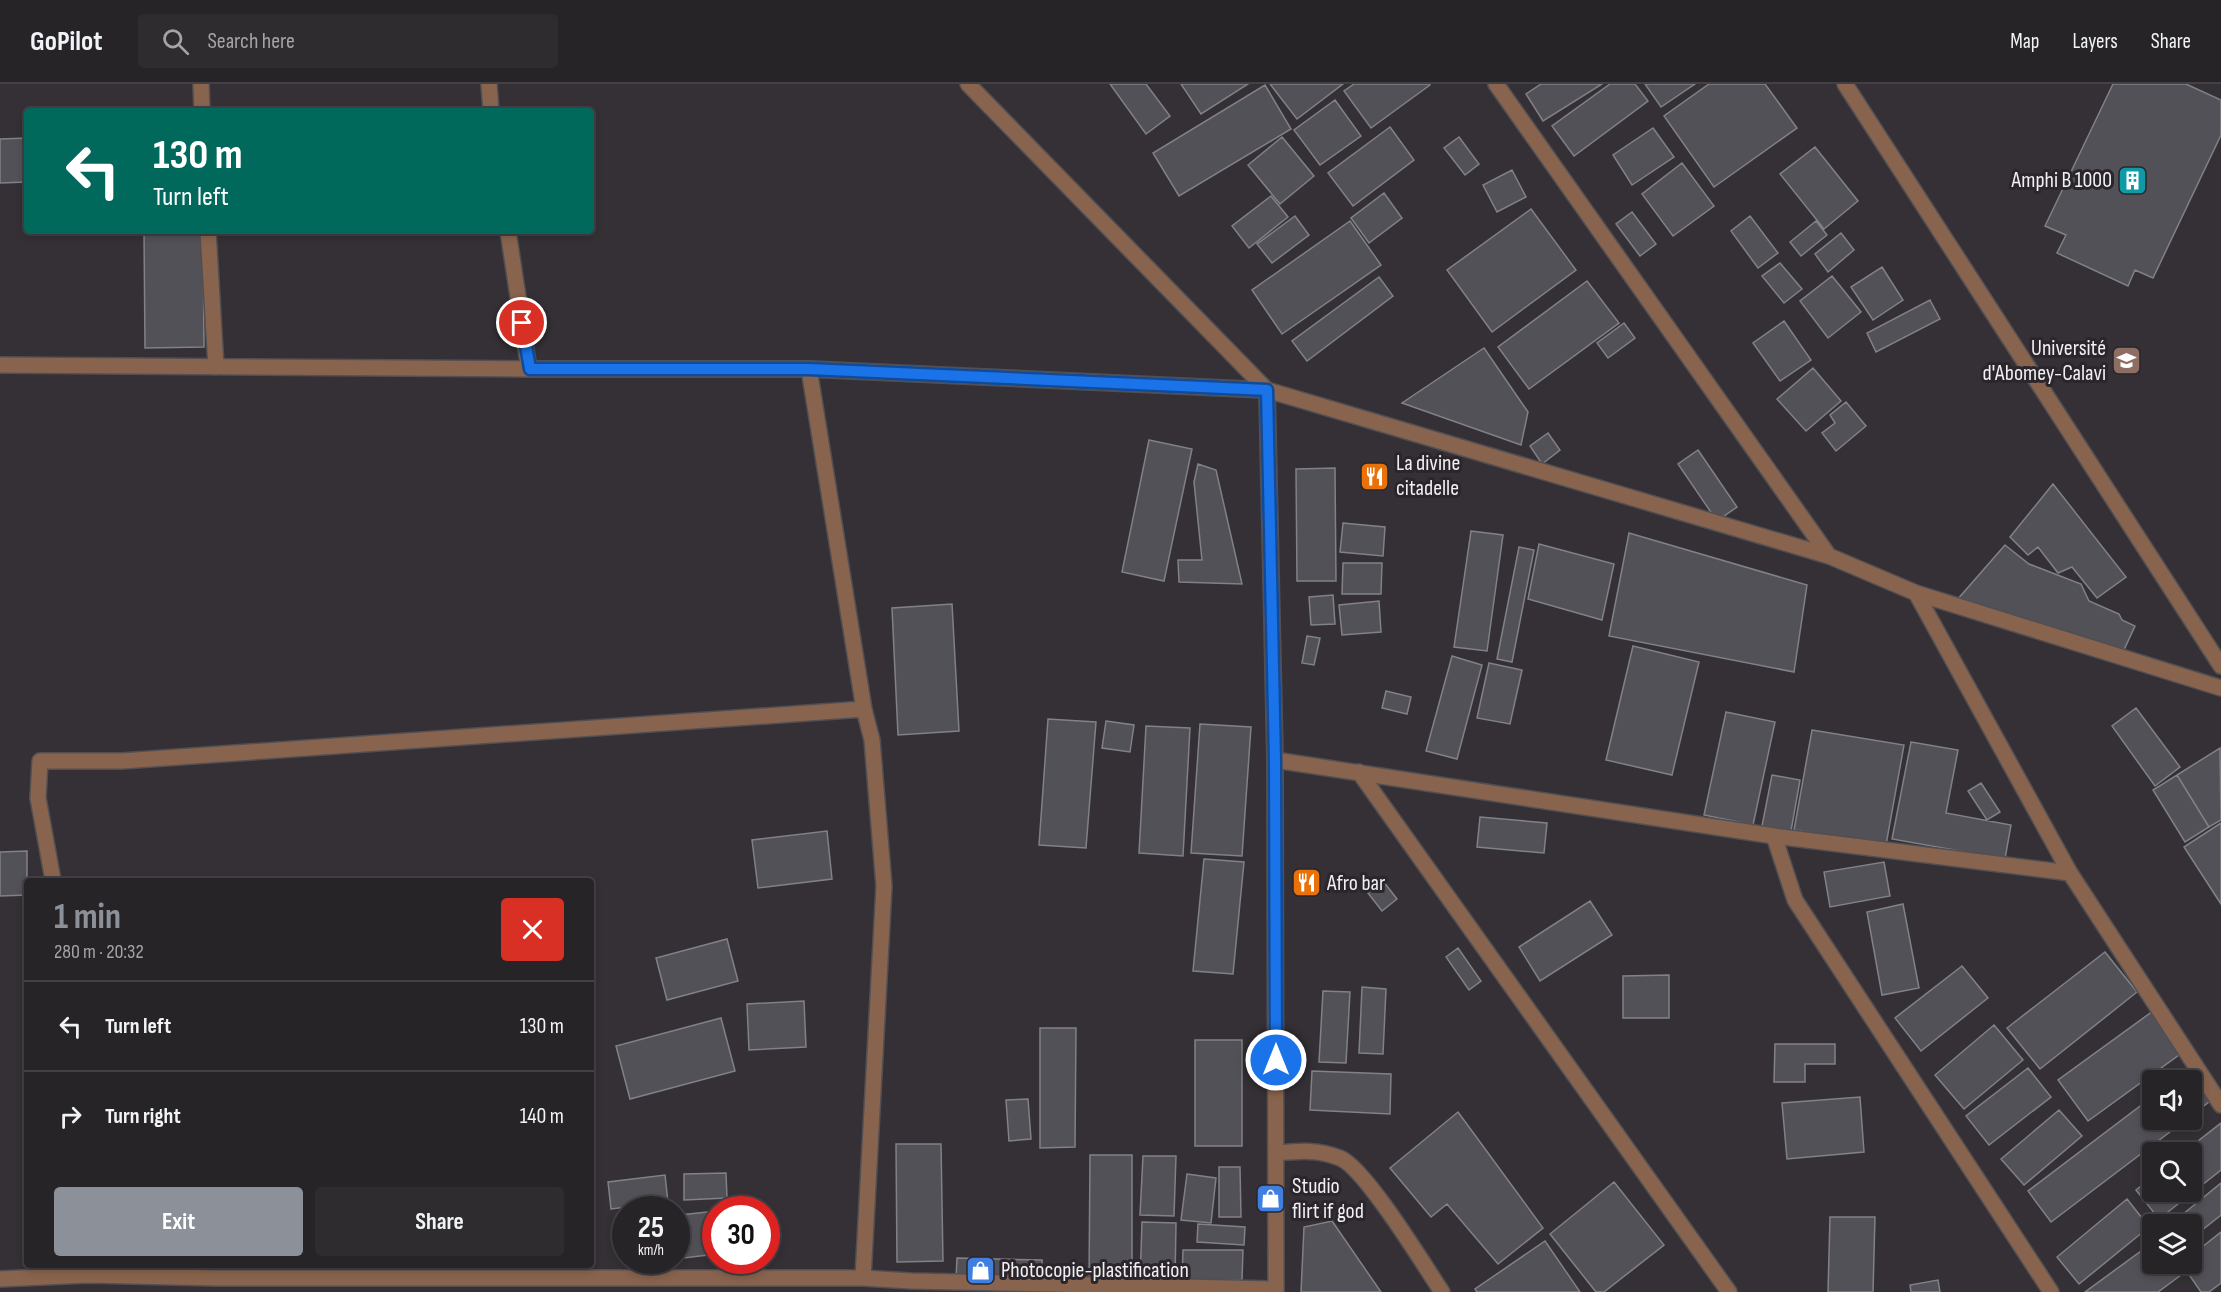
<!DOCTYPE html>
<html lang="en">
<head>
<meta charset="utf-8">
<style>
	body { margin:0; font-family:"Sofia Sans Condensed",sans-serif; background:#2f2c30; color:#f1f3f6; height:100vh; display:flex; flex-direction:column; font-size:22px; white-space:nowrap }
	* { box-sizing:border-box; margin:0 }
	p { font-size:20px; color:#a4a4a8 }
	.icon { flex:none; width:33px; height:33px; fill:none; stroke:currentColor; stroke-width:2; stroke-linecap:round; stroke-linejoin:round }
	.map { position:relative; flex:1; overflow:hidden }
	.details { position:absolute; left:24px; top:794px; width:570px; height:390px; display:flex; flex-direction:column; background:#272428; border-radius:6px; box-shadow:0 3px 9px #0003,0 0 0 2px #434145 }
	.details>* { flex:none }
	.guide { position:absolute; left:24px; top:24px; width:570px; height:126px; border-radius:6px; box-shadow:0 3px 9px #0003,0 0 0 2px #434145; background:#00695c; color:#fff; overflow:hidden }
	.controls { position:absolute; left:2142px; top:986px; display:grid; gap:12px }
	.controls a { display:grid; place-items:center; width:60px; height:60px; border-radius:6px; background:#272428; box-shadow:0 3px 9px #0003,0 0 0 2px #434145; font-size:30px }
	.speed { position:absolute; left:612px; top:1112px; display:flex; gap:12px; font-size:30px; font-weight:700; text-align:center }
	.speed>* { display:grid; place-content:center; width:78px; height:78px; border-radius:50%; background:#272428; box-shadow:0 3px 9px #0003,0 0 0 2px #434145; line-height:1 }
	.speed small { font-size:15px; font-weight:400 }
	.speed .limit { border:9px solid #d22; background:#fff; color:#111 }
	.pin { position:absolute; display:grid; place-items:center; width:51px; height:51px; color:#fff; margin:-26px; border:3px solid #fff; border-radius:50%; box-shadow:0 2px 6px #0007 }
	.me { position:absolute; width:66px; margin:-33px; rotate:0deg; stroke-linejoin:round; filter:drop-shadow(0 0 4px #0008) }
	.turn { display:flex; align-items:center; gap:21px; height:126px; padding:0 30px; font-size:27px }
	.turn .icon { width:78px; height:78px; stroke-width:2.5 }
	.turn b { display:block; font-size:42px; line-height:51px }
	.round { display:grid; place-items:center; flex:none; width:63px; height:63px; border-radius:6px; background:#2f2c30 }
	.headline { display:flex; align-items:center; justify-content:space-between; height:102px; padding:0 30px }
	h1 { font-size:36px; font-weight:700; line-height:45px; color:#8c9099 }
	.button { display:flex; gap:12px; margin-top:auto; padding:12px 30px }
	.button a { flex:1; height:69px; border-radius:6px; background:#8c9099; color:#fff; font-size:24px; font-weight:700; line-height:69px; text-align:center }
	.button a+a { background:#2f2c30; color:#f1f3f6 }
	ul { padding:0; list-style:none }
	li { display:flex; align-items:center; gap:18px; height:90px; padding:0 30px; border-top:2px solid #434145 }
	li div { flex:1 }
	li b { display:block; font-size:22px }
	li em { font-style:normal }
	header { display:flex; align-items:center; gap:36px; box-sizing:border-box; height:84px; padding:0 30px; background:#272428; border-bottom:2px solid #434145 }
	header strong { font-size:28px }
	nav { display:flex; gap:33px; margin-inline-start:auto; font-size:21px }
	.search { width:420px; height:54px; background:#2f2c30; display:flex; align-items:center; gap:15px; box-sizing:border-box; padding:0 21px; border-radius:6px; color:#a4a4a8; font-size:22px }
	.map>svg:first-child { display:block }
	.building { fill:#515157; stroke:#818188; stroke-width:1.5 }
	.lines { fill:none; stroke-linecap:round; stroke-linejoin:round }
	.minor-casing { stroke:#524f53; stroke-width:18 }
	.minor { stroke:#88644e; stroke-width:15 }
	.route-casing { stroke:#114b97; stroke-width:15 }
	.route { stroke:#1a73e8; stroke-width:10 }
	.labels { text-anchor:middle; dominant-baseline:central; stroke-width:6; stroke-linejoin:round; paint-order:stroke }
	.poi-label { font-size:22px; fill:#f2eff3; stroke:#2a262b; text-anchor:start }
</style>
</head>
<body>
<header>
<strong>GoPilot</strong>
<div class="search"><svg class="icon" aria-label="search" viewBox="0 0 24 24"><circle cx="10" cy="10" r="6"/><path d="M15 15l6 6"/></svg>Search here</div>
<nav><a>Map</a><a>Layers</a><a>Share</a></nav>
</header>
<div class="map">
<svg width="2221" height="1208" viewBox="0 0 2221 1208">
	<rect width="100%" height="100%" fill="#343035"/>
	<path class="building" d="M 1110,0 L 1146,0 L 1170,32 L 1146,50 Z
		M 1181,0 L 1248,0 L 1201,30 Z
		M 1270,0 L 1343,0 L 1297,35 Z
		M 1354,0 L 1429,0 L 1430,1 L 1371,44 L 1344,7 Z
		M 1541,0 L 1602,0 L 1543,37 L 1526,10 Z
		M 1610,0 L 1635,0 L 1648,17 L 1574,72 L 1552,42 Z
		M 1645,0 L 1695,0 L 1661,23 Z
		M 1709,0 L 1765,0 L 1797,44 L 1714,103 L 1664,32 Z
		M 2113,0 L 2186,0 L 2221,16 L 2221,51 L 2153,194 L 2135,186 L 2128,202 L 2057,169 L 2066,151 L 2045,142 Z
		M 1265,1 L 1291,45 L 1179,112 L 1153,69 Z
		M 1335,16 L 1361,52 L 1320,81 L 1294,46 Z
		M 1390,43 L 1414,76 L 1353,122 L 1328,89 Z
		M 1653,44 L 1674,73 L 1632,101 L 1613,71 Z
		M 1282,53 L 1314,92 L 1280,120 L 1248,81 Z
		M 1459,53 L 1479,80 L 1465,91 L 1444,64 Z
		M 27,54 L 27,98 L 0,99 L 0,55 Z
		M 1815,63 L 1858,117 L 1824,145 L 1780,90 Z
		M 1682,79 L 1714,122 L 1673,152 L 1642,110 Z
		M 1512,86 L 1526,113 L 1497,128 L 1483,101 Z
		M 1384,109 L 1402,134 L 1369,159 L 1351,134 Z
		M 1271,112 L 1288,133 L 1249,164 L 1232,142 Z
		M 1531,125 L 1576,186 L 1492,248 L 1447,186 Z
		M 1632,128 L 1656,160 L 1640,172 L 1616,140 Z
		M 1295,132 L 1309,151 L 1272,179 L 1257,160 Z
		M 1750,132 L 1778,169 L 1758,184 L 1731,147 Z
		M 1350,137 L 1381,181 L 1282,250 L 1252,206 Z
		M 1816,137 L 1827,151 L 1801,172 L 1790,158 Z
		M 144,147 L 203,147 L 204,263 L 145,264 Z
		M 1841,149 L 1854,166 L 1828,188 L 1815,170 Z
		M 1780,179 L 1802,205 L 1784,219 L 1762,192 Z
		M 1882,183 L 1903,216 L 1873,236 L 1851,203 Z
		M 1832,192 L 1861,228 L 1828,254 L 1800,217 Z
		M 1379,193 L 1393,212 L 1307,277 L 1292,257 Z
		M 1587,197 L 1619,239 L 1529,305 L 1498,263 Z
		M 1930,216 L 1940,235 L 1876,268 L 1867,249 Z
		M 1784,237 L 1811,276 L 1780,297 L 1753,259 Z
		M 1624,239 L 1635,254 L 1608,274 L 1597,259 Z
		M 1484,264 L 1528,328 L 1521,361 L 1402,319 Z
		M 1813,284 L 1841,317 L 1806,347 L 1777,315 Z
		M 1846,318 L 1866,342 L 1836,367 L 1822,349 L 1835,339 L 1830,331 Z
		M 1548,349 L 1560,366 L 1542,380 L 1530,362 Z
		M 1149,356 L 1192,365 L 1164,497 L 1122,488 Z
		M 1698,366 L 1737,423 L 1717,437 L 1678,380 Z
		M 1198,380 L 1216,386 L 1242,500 L 1179,498 L 1178,476 L 1202,476 L 1194,398 Z
		M 1335,384 L 1336,497 L 1297,497 L 1296,385 Z
		M 2053,400 L 2126,493 L 2097,514 L 2072,483 L 2058,489 L 2038,463 L 2028,471 L 2010,453 Z
		M 1343,439 L 1385,443 L 1383,472 L 1340,468 Z
		M 1471,447 L 1503,451 L 1487,567 L 1454,563 Z
		M 1629,449 L 1807,501 L 1794,588 L 1609,552 Z
		M 1539,460 L 1614,480 L 1602,536 L 1528,515 Z
		M 2005,461 L 2029,480 L 2081,500 L 2089,517 L 2119,530 L 2122,536 L 2135,542 L 2123,568 L 1957,516 Z
		M 1519,463 L 1534,466 L 1512,578 L 1497,575 Z
		M 1343,479 L 1382,479 L 1381,510 L 1342,510 Z
		M 1333,511 L 1335,540 L 1311,541 L 1309,513 Z
		M 1379,517 L 1381,548 L 1342,551 L 1339,521 Z
		M 952,520 L 959,647 L 898,651 L 892,524 Z
		M 1307,552 L 1320,554 L 1314,581 L 1302,579 Z
		M 1633,562 L 1699,578 L 1672,691 L 1606,676 Z
		M 1452,572 L 1482,581 L 1457,675 L 1426,667 Z
		M 1489,579 L 1522,586 L 1510,640 L 1477,634 Z
		M 1386,607 L 1411,613 L 1407,630 L 1382,624 Z
		M 2136,624 L 2180,683 L 2155,702 L 2112,642 Z
		M 1726,628 L 1775,638 L 1753,741 L 1704,731 Z
		M 1048,635 L 1096,638 L 1086,764 L 1039,761 Z
		M 1106,637 L 1134,641 L 1130,668 L 1102,664 Z
		M 1200,640 L 1251,643 L 1242,772 L 1191,769 Z
		M 1146,642 L 1190,644 L 1183,772 L 1139,769 Z
		M 1812,646 L 1904,661 L 1886,761 L 1794,746 Z
		M 1911,658 L 1958,666 L 1946,729 L 2011,741 L 2005,775 L 1892,755 Z
		M 2220,664 L 2221,736 L 2209,743 L 2177,691 Z
		M 1772,691 L 1800,696 L 1791,747 L 1762,742 Z
		M 2177,691 L 2209,743 L 2185,758 L 2153,706 Z
		M 1981,699 L 2000,728 L 1987,736 L 1968,707 Z
		M 1480,733 L 1547,739 L 1544,769 L 1477,763 Z
		M 2221,739 L 2221,820 L 2184,763 Z
		M 827,747 L 832,795 L 758,804 L 752,756 Z
		M 27,767 L 27,811 L 0,812 L 0,768 Z
		M 1204,775 L 1244,778 L 1233,890 L 1193,887 Z
		M 1884,778 L 1890,812 L 1830,823 L 1824,788 Z
		M 1383,797 L 1397,815 L 1382,827 L 1368,809 Z
		M 1590,817 L 1612,851 L 1540,897 L 1519,863 Z
		M 1903,820 L 1919,904 L 1882,911 L 1867,828 Z
		M 727,855 L 738,897 L 667,916 L 656,874 Z
		M 1458,864 L 1481,897 L 1469,906 L 1446,873 Z
		M 2105,868 L 2137,908 L 2040,985 L 2007,944 Z
		M 1962,882 L 1988,914 L 1921,967 L 1895,934 Z
		M 1669,891 L 1669,934 L 1623,934 L 1623,892 Z
		M 1362,903 L 1386,905 L 1383,970 L 1359,969 Z
		M 1323,907 L 1350,908 L 1346,979 L 1319,978 Z
		M 804,917 L 806,963 L 749,966 L 747,920 Z
		M 2153,927 L 2183,968 L 2088,1037 L 2058,996 Z
		M 721,934 L 735,987 L 630,1015 L 616,962 Z
		M 1994,941 L 2023,976 L 1964,1025 L 1935,991 Z
		M 1040,944 L 1076,944 L 1075,1063 L 1040,1064 Z
		M 1195,956 L 1242,956 L 1242,1062 L 1195,1062 Z
		M 1775,960 L 1835,960 L 1835,980 L 1805,980 L 1805,998 L 1774,998 Z
		M 2028,984 L 2051,1013 L 1989,1061 L 1966,1032 Z
		M 2190,984 L 2214,1014 L 2192,1031 L 2192,996 L 2174,996 Z
		M 1312,987 L 1391,990 L 1390,1030 L 1310,1026 Z
		M 1860,1013 L 1864,1068 L 1787,1075 L 1782,1019 Z
		M 2152,1013 L 2152,1035 L 2187,1035 L 2051,1138 L 2028,1107 Z
		M 1028,1015 L 1031,1055 L 1009,1057 L 1006,1016 Z
		M 2059,1026 L 2082,1052 L 2024,1101 L 2001,1075 Z
		M 1458,1028 L 1543,1144 L 1498,1180 L 1447,1120 L 1431,1133 L 1390,1084 Z
		M 2221,1039 L 2221,1086 L 2159,1135 L 2136,1106 L 2152,1093 L 2152,1107 L 2192,1107 L 2192,1068 L 2184,1068 Z
		M 896,1060 L 941,1060 L 943,1177 L 897,1178 Z
		M 1090,1071 L 1132,1071 L 1132,1199 L 1089,1199 Z
		M 1143,1072 L 1176,1072 L 1174,1132 L 1140,1131 Z
		M 1219,1083 L 1240,1083 L 1241,1133 L 1219,1133 Z
		M 726,1089 L 727,1114 L 684,1116 L 684,1090 Z
		M 1187,1090 L 1216,1094 L 1211,1139 L 1181,1136 Z
		M 665,1091 L 668,1118 L 611,1125 L 608,1098 Z
		M 1614,1098 L 1664,1161 L 1604,1208 L 1596,1208 L 1550,1150 Z
		M 2221,1099 L 2221,1131 L 2192,1154 L 2192,1140 L 2171,1140 Z
		M 2127,1115 L 2149,1143 L 2079,1200 L 2057,1173 Z
		M 716,1127 L 716,1170 L 684,1174 L 680,1131 Z
		M 1830,1133 L 1875,1133 L 1873,1208 L 1828,1208 Z
		M 1332,1137 L 1381,1208 L 1301,1208 L 1304,1143 Z
		M 1142,1138 L 1176,1139 L 1175,1199 L 1140,1198 Z
		M 1198,1140 L 1245,1143 L 1244,1161 L 1197,1158 Z
		M 2221,1148 L 2221,1199 L 2209,1208 L 2201,1208 L 2181,1179 L 2192,1179 L 2192,1171 Z
		M 1545,1157 L 1580,1208 L 1477,1208 L 1475,1205 Z
		M 2152,1159 L 2152,1179 L 2174,1179 L 2181,1191 L 2158,1208 L 2085,1208 Z
		M 1183,1166 L 1243,1166 L 1242,1196 L 1182,1196 Z
		M 957,1174 L 1042,1176 L 1042,1196 L 956,1194 Z
		M 1938,1196 L 1940,1208 L 1911,1208 L 1910,1201 Z"/>
	<g class="lines">
		<defs>
			<path id="minor" d="M 201,0 L 202,27
				M 489,0 L 491,27
				M 968,0 L 1267,306 L 1275,676 L 1276,1208
				M 1496,0 L 1829,472
				M 1845,0 L 2221,582
				M 208,147 L 216,283
				M 508,147 L 529,285
				M 0,281 L 529,285 L 809,285 L 1267,306 L 1829,472 L 1916,509 L 2221,604
				M 809,285 L 864,625 L 872,656 L 884,802 L 863,1194
				M 1916,509 L 2070,789 L 2221,1021
				M 1275,676 L 1774,752 L 2070,789
				M 1359,688 L 1729,1208
				M 1774,752 L 1795,816 L 2051,1208
				M 53,796 L 38,714 L 40,677 L 122,677 L 864,625
				M 1277,1069 C 1299,1067 1318,1065 1340,1074 C 1365,1084 1424,1181 1442,1208
				M 0,1195 L 88,1191 L 216,1194 L 863,1194 L 911,1197 L 1276,1205"/>
		</defs>
		<use href="#minor" class="minor-casing"/>
		<use href="#minor" class="minor"/>
	</g>
	<g class="lines">
		<defs>
			<path id="route" d="M 522,239 L 530,285 L 809,285 L 1267,306 L 1275,676 L 1276,976"/>
		</defs>
		<use href="#route" class="route-casing"/>
		<use href="#route" class="route"/>
	</g>
	<defs>
		<symbol id="building-square" viewBox="-11 -11 22 22"><rect x="-9" y="-9" width="18" height="18" rx="4" fill="#0f9aa8" stroke="#2a262b"/><path d="M-4-6H4V6H1V3H-1V6H-4ZM-2.5-4.3h1.7v1.8h-1.7ZM.8-4.3h1.7v1.8H.8ZM-2.5-1h1.7V.8h-1.7ZM.8-1h1.7V.8H.8Z" fill="#fff"/></symbol>
		<symbol id="university-square" viewBox="-11 -11 22 22"><rect x="-9" y="-9" width="18" height="18" rx="4" fill="#8d6e63" stroke="#2a262b"/><path d="M0-5L7-2L0 1L-7-2ZM-4 1L0 2.5L4 1V4Q0 6-4 4Z" fill="#fff"/></symbol>
		<symbol id="restaurant-square" viewBox="-11 -11 22 22"><rect x="-9" y="-9" width="18" height="18" rx="4" fill="#e8710a" stroke="#2a262b"/><path d="M-5-6h1v4h1v-4h1v4h1v-4h1v5L-1.5 .5V6h-2V.5L-5-1ZM5-6V6H3V1.5H1.5Q1.5-4 5-6Z" fill="#fff"/></symbol>
		<symbol id="shop-square" viewBox="-11 -11 22 22"><rect x="-9" y="-9" width="18" height="18" rx="4" fill="#3f7fe0" stroke="#2a262b"/><path d="M-5-2.5h2.3a2.7 3.5 0 0 1 5.4 0H5L5.5 6h-11ZM-1.5-2.5h3a1.5 2.3 0 0 0-3 0Z" fill="#fff"/></symbol>
	</defs>
	<g fill-rule="evenodd">
		<use href="#building-square" x="2116" y="80" width="33" height="33"/>
		<use href="#university-square" x="2110" y="260" width="33" height="33"/>
		<use href="#restaurant-square" x="1358" y="376" width="33" height="33"/>
		<use href="#restaurant-square" x="1290" y="782" width="33" height="33"/>
		<use href="#shop-square" x="1254" y="1098" width="33" height="33"/>
		<use href="#shop-square" x="964" y="1170" width="33" height="33"/>
	</g>
	<g class="labels">
		<g class="poi-label">
			<text x="2112" y="96" text-anchor="end">Amphi B 1000</text>
			<text x="2106" y="264" text-anchor="end">Université<tspan x="2106" dy="25">d'Abomey-Calavi</tspan></text>
			<text x="1396" y="379">La divine<tspan x="1396" dy="25">citadelle</tspan></text>
			<text x="1327" y="799">Afro bar</text>
			<text x="1292" y="1102">Studio<tspan x="1292" dy="25">flirt if god</tspan></text>
			<text x="1001" y="1186">Photocopie-plastification</text>
		</g>
	</g>
</svg>
<div class="controls">
<a><svg class="icon" aria-label="sound" viewBox="0 0 24 24"><path d="M4 9h4l5-4v14l-5-4H4zM17 9q2 3 0 6"/></svg></a>
<a><svg class="icon" aria-label="search" viewBox="0 0 24 24"><circle cx="10" cy="10" r="6"/><path d="M15 15l6 6"/></svg></a>
<a><svg class="icon" aria-label="layers" viewBox="0 0 24 24"><path d="M12 4l9 5-9 5-9-5zM3 14l9 5 9-5"/></svg></a>
</div>
<div class="speed"><div>25<small>km/h</small></div><div class="limit">30</div></div>
<div class="pin" style="left:522px;top:239px;background:#d93025"><svg class="icon" aria-label="arrive" viewBox="0 0 24 24"><path d="M6 21V4h12l-3 4 3 4H6"/></svg></div>
<svg class="me" style="left:1276px;top:976px" viewBox="-20 -20 40 40"><circle r="17" fill="#1a73e8" stroke="#fff" stroke-width="3"/><path d="M0-11L8 9 0 5-8 9z" fill="#fff"/></svg>
<div class="guide">
<div class="turn"><svg class="icon" aria-label="left" viewBox="0 0 24 24"><path d="M17 20v-9H6M10 6l-5 5 5 5"/></svg><div><b>130 m</b>Turn left</div></div>
</div>
<section class="details">
<div class="headline"><div><h1>1 min</h1><p>280 m · 20:32</p></div><a class="round" style="background:#d93025;color:#fff"><svg class="icon" aria-label="close" viewBox="0 0 24 24"><path d="M6 6l12 12M18 6L6 18"/></svg></a></div>
<ul>
<li><svg class="icon" aria-label="left" viewBox="0 0 24 24"><path d="M17 20v-9H6M10 6l-5 5 5 5"/></svg><div><b>Turn left</b></div><em>130 m</em></li>
<li><svg class="icon" aria-label="right" viewBox="0 0 24 24"><path d="M7 20v-9h11M14 6l5 5-5 5"/></svg><div><b>Turn right</b></div><em>140 m</em></li>
</ul>
<div class="button"><a>Exit</a><a>Share</a></div>
</section>
</div>
</body>
</html>
